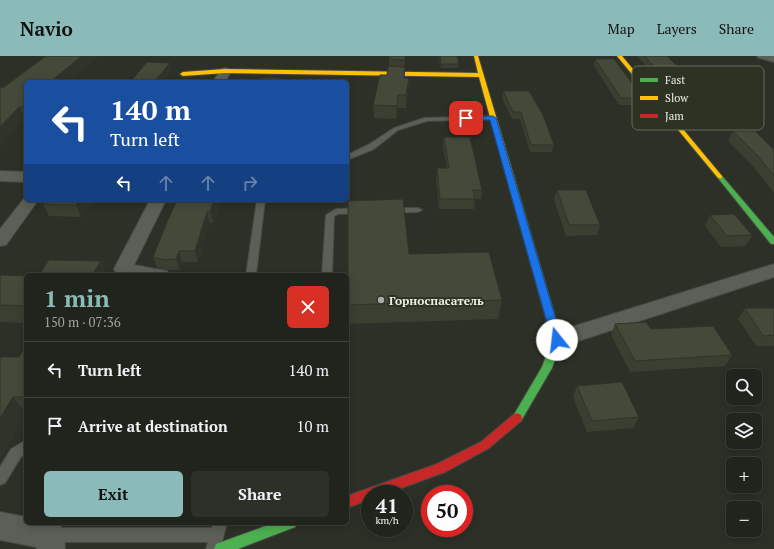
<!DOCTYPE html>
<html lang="en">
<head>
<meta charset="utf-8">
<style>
	body { margin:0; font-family:"PT Serif",serif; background:#2d3029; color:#f1f3f6; height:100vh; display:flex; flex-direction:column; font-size:15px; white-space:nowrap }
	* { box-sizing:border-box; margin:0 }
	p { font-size:13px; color:#a2a4a3 }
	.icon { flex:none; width:22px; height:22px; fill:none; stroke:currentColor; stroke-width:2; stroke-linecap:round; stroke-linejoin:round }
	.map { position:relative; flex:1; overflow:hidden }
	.panel { position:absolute; left:24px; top:217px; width:325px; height:252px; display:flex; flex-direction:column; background:#21241c; border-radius:6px; box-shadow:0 2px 10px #0003,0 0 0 1px #3e413b }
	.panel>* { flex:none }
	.guide { position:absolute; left:24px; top:24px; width:325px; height:122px; border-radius:6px; box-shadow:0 2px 10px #0003,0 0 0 1px #3e413b; background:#1a4fa0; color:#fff; overflow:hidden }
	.controls { position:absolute; left:726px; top:313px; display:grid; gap:8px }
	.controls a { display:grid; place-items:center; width:36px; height:36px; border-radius:6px; background:#21241c; box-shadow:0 2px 10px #0003,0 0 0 1px #3e413b; font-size:20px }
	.speed { position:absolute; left:361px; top:429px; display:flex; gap:8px; font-size:20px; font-weight:700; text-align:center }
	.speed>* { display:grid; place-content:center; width:52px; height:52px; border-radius:50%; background:#21241c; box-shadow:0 2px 10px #0003,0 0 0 1px #3e413b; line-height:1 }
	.speed small { font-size:10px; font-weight:400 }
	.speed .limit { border:6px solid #d22; background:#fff; color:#111 }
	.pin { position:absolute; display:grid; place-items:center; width:34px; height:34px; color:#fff; margin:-17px; border-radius:8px; box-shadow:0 2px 6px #0006 }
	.me { position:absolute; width:44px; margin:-22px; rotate:344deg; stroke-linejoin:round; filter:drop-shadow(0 0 3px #0008) }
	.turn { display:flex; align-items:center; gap:14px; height:84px; padding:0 20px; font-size:18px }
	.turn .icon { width:52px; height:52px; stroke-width:2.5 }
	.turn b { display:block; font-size:28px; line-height:34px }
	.lanes { display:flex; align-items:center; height:38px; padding:0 20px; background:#0003; justify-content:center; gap:20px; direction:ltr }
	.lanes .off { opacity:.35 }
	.round { display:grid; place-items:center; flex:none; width:42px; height:42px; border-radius:6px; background:#2d3029 }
	.overview { display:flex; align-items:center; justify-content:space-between; height:68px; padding:0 20px }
	h1 { font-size:24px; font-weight:700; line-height:30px; color:#8bbbb9 }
	.primary-button { display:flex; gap:8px; margin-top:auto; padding:8px 20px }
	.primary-button a { flex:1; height:46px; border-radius:6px; background:#8bbbb9; color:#111; font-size:16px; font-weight:700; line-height:46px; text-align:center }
	.primary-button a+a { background:#2d3029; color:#f1f3f6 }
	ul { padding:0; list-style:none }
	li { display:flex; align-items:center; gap:12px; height:56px; padding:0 20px; border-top:1px solid #3e413b }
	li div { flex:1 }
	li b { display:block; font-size:15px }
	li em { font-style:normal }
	header { display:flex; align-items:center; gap:24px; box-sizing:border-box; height:56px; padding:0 20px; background:#8bbbb9; color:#111 }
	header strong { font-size:19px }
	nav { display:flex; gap:22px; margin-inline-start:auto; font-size:14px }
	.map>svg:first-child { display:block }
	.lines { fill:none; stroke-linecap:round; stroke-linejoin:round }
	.lane-casing { stroke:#484a42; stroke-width:2 }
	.street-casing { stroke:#484a42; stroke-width:2 }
	.fast-casing { stroke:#484a42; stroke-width:2 }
	.slow-casing { stroke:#484a42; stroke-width:2 }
	.jam-casing { stroke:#484a42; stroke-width:2 }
	.lane { fill:#5c5f58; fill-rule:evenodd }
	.street { fill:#5c5f58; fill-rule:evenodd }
	.fast { fill:#4caf50; fill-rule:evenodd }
	.slow { fill:#ffc107; fill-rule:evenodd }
	.jam { fill:#c62828; fill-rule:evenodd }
	.wall { fill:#3a3f32 }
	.shaded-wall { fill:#303329 }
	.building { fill:#44493a; stroke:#303329 }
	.route { fill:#1a73e8; stroke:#114b97 }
	.poi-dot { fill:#a8aca2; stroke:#2d3323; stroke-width:1.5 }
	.labels { text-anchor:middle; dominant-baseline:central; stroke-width:4; stroke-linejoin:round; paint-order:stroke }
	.poi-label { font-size:12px; font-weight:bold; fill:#eaeee4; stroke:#2d3323; text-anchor:start }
	.key { fill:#2d3323; stroke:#666b5d; stroke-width:1 }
	.key-label { font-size:11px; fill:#eaeee4 }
</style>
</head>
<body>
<header>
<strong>Navio</strong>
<nav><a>Map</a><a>Layers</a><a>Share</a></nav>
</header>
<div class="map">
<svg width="774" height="493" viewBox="0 0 774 493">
	<rect width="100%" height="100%" fill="#2c3026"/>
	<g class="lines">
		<defs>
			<path id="lane" d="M 493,60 L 495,61 L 495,63 L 427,65 L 398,74 L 374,93 L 347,104 L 347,99 L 368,89 L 394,72 L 424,62 Z
				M 257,144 L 265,144 L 256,219 L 246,219 Z
				M 361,152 L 365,155 L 364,157 L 338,158 L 334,160 L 332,219 L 322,219 L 326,159 L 336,153 Z
				M 391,152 L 418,152 L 422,154 L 418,156 L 388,157 L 387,155 Z
				M 26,384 L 26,397 L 21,401 L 5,427 L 0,429 L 0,411 L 11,393 Z
				M 48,467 L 62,467 L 60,472 L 212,472 L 213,467 L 227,467 L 220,493 L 206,493 L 208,486 L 50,486 L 45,484 L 43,479 Z"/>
			<path id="street" d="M 757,0 L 774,0 L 774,6 L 759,2 Z
				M 225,12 L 229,13 L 231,15 L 225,26 L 213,26 L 221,13 Z
				M 0,115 L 26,116 L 26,126 L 0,125 Z
				M 26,140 L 26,144 L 38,144 L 6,189 L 0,190 L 0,173 Z
				M 150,144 L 166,144 L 134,209 L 167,215 L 170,219 L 123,219 L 116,217 L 114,213 Z
				M 774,208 L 774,221 L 557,292 L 549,290 L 546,284 L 549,278 Z
				M 0,456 L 26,461 L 26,467 L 55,467 L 60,469 L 64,479 L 65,493 L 37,493 L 36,491 L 0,484 Z"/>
			<path id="fast" d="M 720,119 L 722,120 L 774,181 L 774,188 L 771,188 L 718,122 L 718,120 Z
				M 510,129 L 516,129 L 517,131 L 562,284 L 552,312 L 521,365 L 517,367 L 513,365 L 512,362 L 542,311 L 552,284 L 509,131 Z
				M 274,467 L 297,467 L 295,471 L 238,493 L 214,493 L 216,488 Z"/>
			<path id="slow" d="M 474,0 L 478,0 L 517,131 L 516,133 L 510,133 L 509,131 L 479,21 L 225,17 L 183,20 L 180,18 L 183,16 L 225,13 L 478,17 Z
				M 617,0 L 622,0 L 722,120 L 722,122 L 718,122 Z"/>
			<path id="jam" d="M 517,357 L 521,359 L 522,362 L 521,365 L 489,392 L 445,416 L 385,438 L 370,438 L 370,443 L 347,452 L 347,440 L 437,408 L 481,386 L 513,359 Z"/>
		</defs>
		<use href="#lane" class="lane-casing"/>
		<use href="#street" class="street-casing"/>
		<use href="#fast" class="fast-casing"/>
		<use href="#slow" class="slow-casing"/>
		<use href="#jam" class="jam-casing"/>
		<use href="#lane" class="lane"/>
		<use href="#street" class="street"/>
		<use href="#fast" class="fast"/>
		<use href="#slow" class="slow"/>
		<use href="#jam" class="jam"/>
	</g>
	<path class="wall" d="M 99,0 L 69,26 L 26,26 L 26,63 L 25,63 L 0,92 L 0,31 L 4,31 Z
		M 389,0 L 405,0 L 404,22 L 409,22 L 408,35 L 406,52 L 398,52 L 396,63 L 374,62 L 373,49 L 387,19 L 389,10 Z
		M 439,0 L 457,0 L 459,8 L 458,12 L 441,12 Z
		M 637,0 L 667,0 L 713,45 L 711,51 L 685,52 Z
		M 595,3 L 643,42 L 641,49 L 619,49 L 594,10 Z
		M 503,35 L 554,89 L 552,96 L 530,96 L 520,63 L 512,63 L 502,42 Z
		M 733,75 L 774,94 L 774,137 L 752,109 L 728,85 Z
		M 444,81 L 482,134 L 481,143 L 475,143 L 474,153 L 439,153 L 436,122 L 437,112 L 447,112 L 443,90 Z
		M 557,134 L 600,169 L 597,179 L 566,180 L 554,144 Z
		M 94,144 L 81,161 L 49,160 L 43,148 Z
		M 214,144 L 220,144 L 221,145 L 213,167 L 210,167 L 198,206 L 182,206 L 180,214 L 168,214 L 157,212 L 153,201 Z
		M 710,159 L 752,179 L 746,190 L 721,191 L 705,170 Z
		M 409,198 L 502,244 L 498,263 L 349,268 L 348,249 Z
		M 0,219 L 26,220 L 26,267 L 0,266 Z
		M 745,252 L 774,252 L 774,290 L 756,290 L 738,263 Z
		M 615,268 L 732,299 L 725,310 L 630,316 L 611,279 Z
		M 26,290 L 26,358 L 0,401 L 0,301 L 19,301 Z
		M 577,330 L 639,361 L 633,372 L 587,376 L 573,341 Z"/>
	<path class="shaded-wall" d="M 82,0 L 99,0 L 69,26 L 50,26 Z
		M 170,7 L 172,15 L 164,26 L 154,26 Z
		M 409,22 L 408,35 L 406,52 L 406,39 Z
		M 398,39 L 398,52 L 396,63 L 397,50 Z
		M 26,48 L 26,58 L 23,51 Z
		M 19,51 L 25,63 L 0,92 L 0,71 Z
		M 79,144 L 94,144 L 81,161 L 76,149 Z
		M 214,144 L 220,144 L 221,145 L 213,167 L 210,156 Z
		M 207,156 L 210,167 L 198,206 L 195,195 Z
		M 179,195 L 182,206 L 180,214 L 176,203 Z
		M 101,205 L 107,219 L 92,219 Z
		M 13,341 L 26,358 L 0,401 L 0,362 Z"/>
	<path class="building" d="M 46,0 L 82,0 L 50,26 L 26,26 L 26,48 L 23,51 L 19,51 L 0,71 L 0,51 L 1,50 L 0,50 L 0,31 L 4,31 Z
		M 389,0 L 405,0 L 405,4 L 389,3 Z
		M 440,0 L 457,0 L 459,8 L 441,8 Z
		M 644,0 L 667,0 L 713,45 L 687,45 Z
		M 595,3 L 614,3 L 643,42 L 621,42 Z
		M 147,6 L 170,7 L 154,26 L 130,26 Z
		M 388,10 L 405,11 L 404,22 L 409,22 L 406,39 L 398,39 L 397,50 L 373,49 L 380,19 L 387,19 Z
		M 260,22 L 279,22 L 278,26 L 259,26 Z
		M 503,35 L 529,35 L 543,59 L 554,89 L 531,89 L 521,56 L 513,56 Z
		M 733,75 L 755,75 L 774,94 L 774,120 L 757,99 Z
		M 444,81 L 470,81 L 482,134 L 473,134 L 475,143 L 440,143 L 437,112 L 449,112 Z
		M 557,134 L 586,134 L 600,169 L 569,169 Z
		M 403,143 L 409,198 L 489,196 L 502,244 L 348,249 L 348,145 Z
		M 46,144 L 79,144 L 76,149 L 43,148 Z
		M 177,144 L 214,144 L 210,156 L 207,156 L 195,195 L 179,195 L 176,203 L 165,204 L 153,201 L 167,166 Z
		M 734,158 L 752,179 L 727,180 L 710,159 Z
		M 49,204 L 101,205 L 92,219 L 39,219 Z
		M 0,219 L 26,220 L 26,250 L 0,249 Z
		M 745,252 L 774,252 L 774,279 L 763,280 Z
		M 646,266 L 651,273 L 713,270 L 732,299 L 635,305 L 615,268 Z
		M 26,290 L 26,341 L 13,341 L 0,362 L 0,301 L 19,301 Z
		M 622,326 L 639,361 L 592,365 L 577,330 Z"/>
	<path class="route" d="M 493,60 L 496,62 L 562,284 L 557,288 L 552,284 L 490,64 L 466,64 L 463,62 L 466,61 Z"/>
	<circle class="poi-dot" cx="381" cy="244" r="4"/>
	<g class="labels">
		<g class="poi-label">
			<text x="389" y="244">Горноспасатель</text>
		</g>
	</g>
	<rect x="632" y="10" width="132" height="64" rx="6" class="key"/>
	<rect x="640" y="22" width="18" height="4" fill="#4caf50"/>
	<rect x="640" y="40" width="18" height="4" fill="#ffc107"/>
	<rect x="640" y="58" width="18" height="4" fill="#c62828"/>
	<g class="key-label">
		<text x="665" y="28">Fast</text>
		<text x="665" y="46">Slow</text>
		<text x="665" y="64">Jam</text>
	</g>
</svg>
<div class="controls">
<a><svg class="icon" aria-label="search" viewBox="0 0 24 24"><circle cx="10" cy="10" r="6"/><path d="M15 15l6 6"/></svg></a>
<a><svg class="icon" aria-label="layers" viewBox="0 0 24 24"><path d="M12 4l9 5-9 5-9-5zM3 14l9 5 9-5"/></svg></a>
<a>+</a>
<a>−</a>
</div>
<div class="speed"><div>41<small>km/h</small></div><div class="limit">50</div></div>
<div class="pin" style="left:466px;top:62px;background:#d93025"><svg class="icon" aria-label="arrive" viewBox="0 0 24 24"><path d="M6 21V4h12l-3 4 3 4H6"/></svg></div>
<svg class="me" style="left:557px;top:284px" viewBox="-20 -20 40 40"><circle r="19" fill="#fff"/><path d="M0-13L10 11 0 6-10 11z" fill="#1a73e8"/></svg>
<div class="guide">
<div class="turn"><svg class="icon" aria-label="left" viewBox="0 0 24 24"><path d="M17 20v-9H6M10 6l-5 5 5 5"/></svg><div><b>140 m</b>Turn left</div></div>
<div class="lanes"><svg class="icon" aria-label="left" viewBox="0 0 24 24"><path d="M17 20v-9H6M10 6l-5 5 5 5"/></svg><svg class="icon off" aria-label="ahead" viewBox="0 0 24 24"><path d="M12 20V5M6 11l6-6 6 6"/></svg><svg class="icon off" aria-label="ahead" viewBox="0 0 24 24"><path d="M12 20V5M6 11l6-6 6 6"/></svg><svg class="icon off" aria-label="right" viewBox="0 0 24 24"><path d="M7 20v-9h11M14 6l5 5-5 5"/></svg></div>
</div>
<section class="panel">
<div class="overview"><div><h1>1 min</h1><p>150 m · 07:36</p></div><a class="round" style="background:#d93025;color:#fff"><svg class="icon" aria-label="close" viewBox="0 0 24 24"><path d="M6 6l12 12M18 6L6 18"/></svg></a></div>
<ul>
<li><svg class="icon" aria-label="left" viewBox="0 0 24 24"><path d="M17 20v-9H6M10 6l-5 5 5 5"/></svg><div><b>Turn left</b></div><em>140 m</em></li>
<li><svg class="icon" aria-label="arrive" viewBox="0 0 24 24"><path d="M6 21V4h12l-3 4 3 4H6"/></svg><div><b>Arrive at destination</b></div><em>10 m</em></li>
</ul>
<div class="primary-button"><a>Exit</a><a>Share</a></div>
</section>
</div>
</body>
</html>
